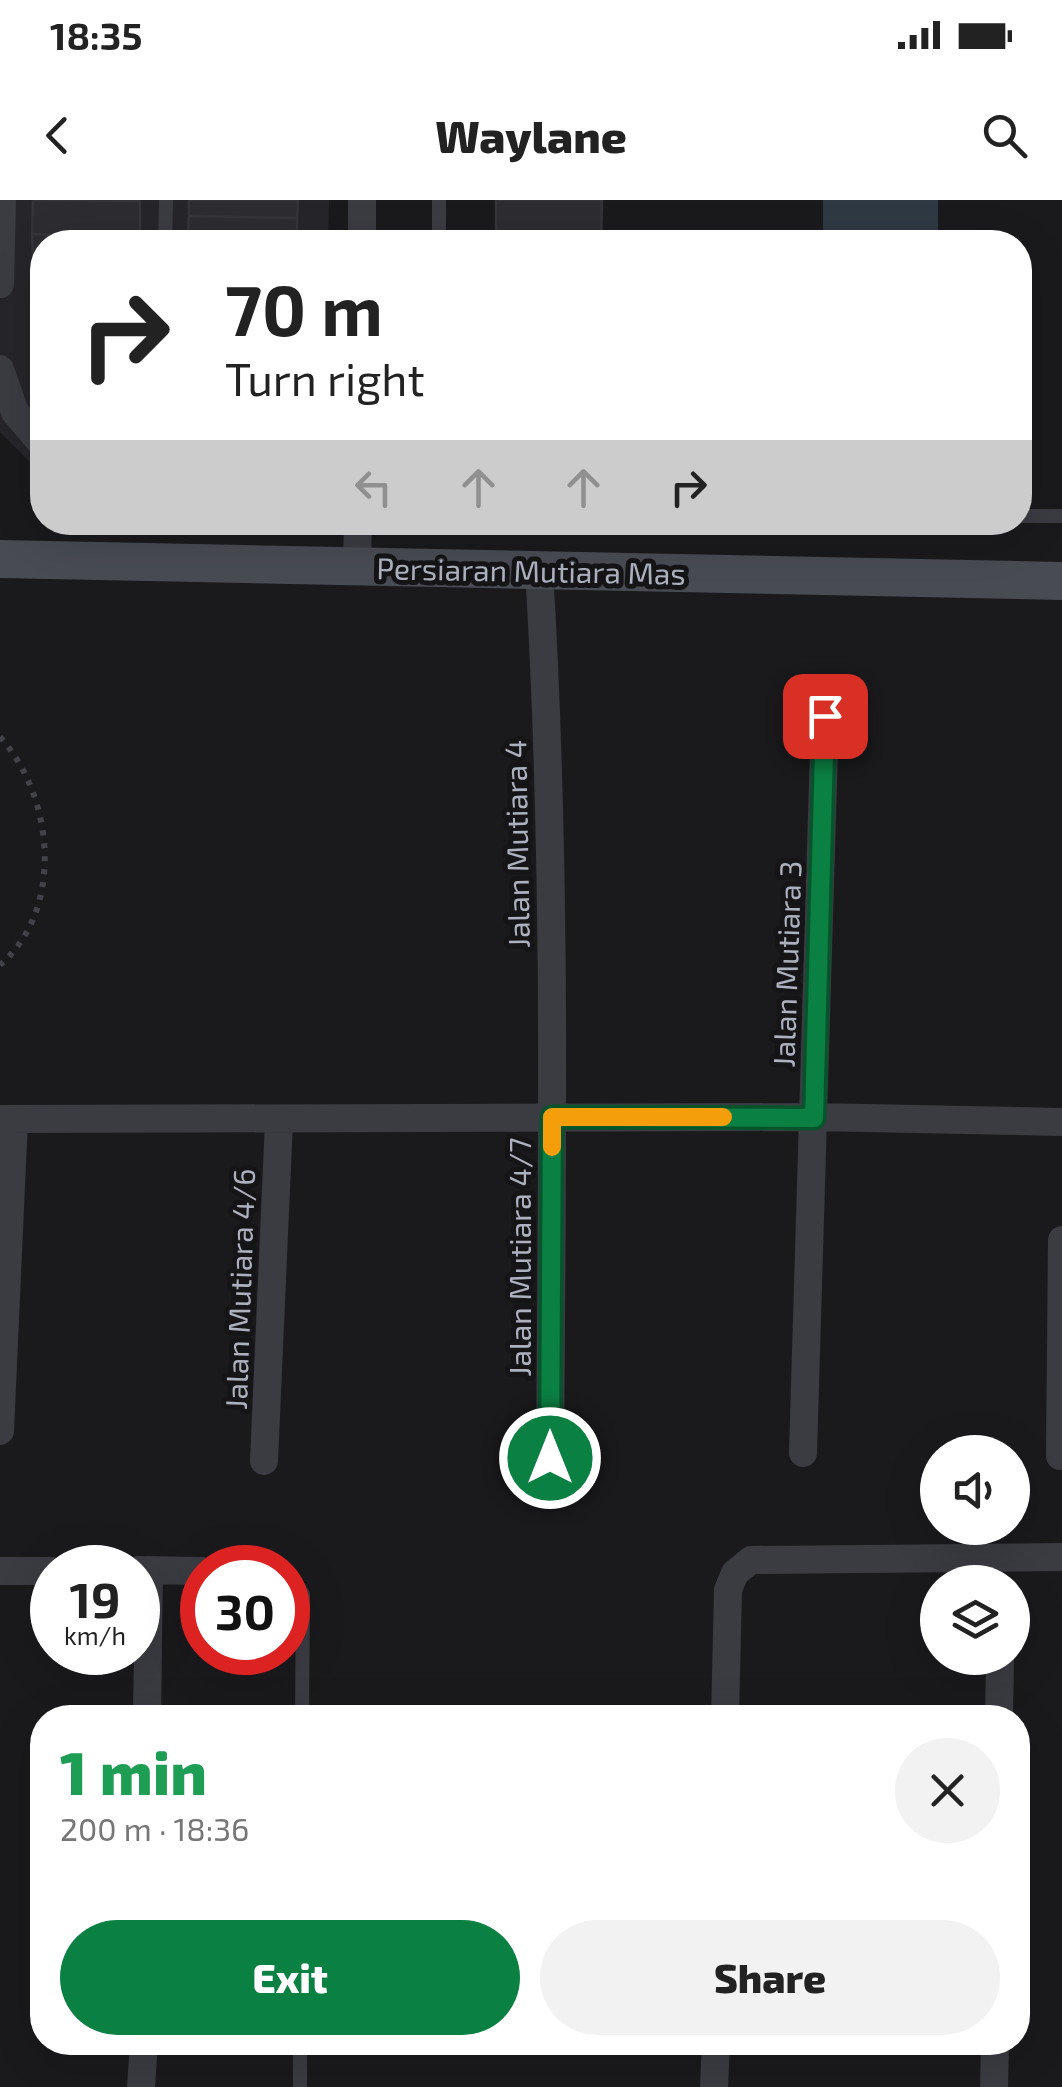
<!DOCTYPE html>
<html lang="en">
<head>
<meta charset="utf-8">
<style>
	body { margin:0; font-family:"Exo 2",sans-serif; background:#f2f2f2; color:#222; height:100vh; display:flex; flex-direction:column; font-size:38px; white-space:nowrap }
	* { box-sizing:border-box; margin:0 }
	p { font-size:32px; color:#767676 }
	.icon { flex:none; width:55px; height:55px; fill:none; stroke:currentColor; stroke-width:2; stroke-linecap:round; stroke-linejoin:round }
	.map { position:relative; flex:1; overflow:hidden }
	.drawer { position:absolute; left:30px; top:1505px; width:1000px; height:350px; display:flex; flex-direction:column; background:#fff; border-radius:40px; box-shadow:0 10px 40px #0002 }
	.drawer>* { flex:none }
	.hud { position:absolute; left:30px; top:30px; width:1002px; height:305px; border-radius:40px; box-shadow:0 10px 40px #0002; background:#fff; color:#222; overflow:hidden }
	.controls { position:absolute; left:920px; top:1235px; display:grid; gap:20px }
	.controls a { display:grid; place-items:center; width:110px; height:110px; border-radius:50%; background:#fff; box-shadow:0 10px 40px #0002; font-size:50px }
	.speed { position:absolute; left:30px; top:1345px; display:flex; gap:20px; font-size:50px; font-weight:700; text-align:center }
	.speed>* { display:grid; place-content:center; width:130px; height:130px; border-radius:50%; background:#fff; box-shadow:0 10px 40px #0002; line-height:1 }
	.speed small { font-size:25px; font-weight:400 }
	.speed .limit { border:15px solid #d22; background:#fff; color:#111 }
	.pin { position:absolute; display:grid; place-items:center; width:85px; height:85px; color:#fff; margin:-42px; border-radius:20px; box-shadow:0 5px 15px #0006 }
	.me { position:absolute; width:110px; margin:-55px; rotate:0deg; stroke-linejoin:round; filter:drop-shadow(0 0 8px #0008) }
	.turn { display:flex; align-items:center; gap:35px; height:210px; padding:0 30px; font-size:45px }
	.turn .icon { width:130px; height:130px; stroke-width:2.5 }
	.turn b { display:block; font-size:70px; line-height:85px }
	.lanes { display:flex; align-items:center; height:95px; padding:0 30px; background:#0003; justify-content:center; gap:50px; direction:ltr }
	.lanes .off { opacity:.35 }
	.round { display:grid; place-items:center; flex:none; width:105px; height:105px; border-radius:52px; background:#f2f2f2 }
	.head { display:flex; align-items:center; justify-content:space-between; height:170px; padding:0 30px }
	h1 { font-size:60px; font-weight:800; line-height:75px; color:#1e9e55 }
	.action { display:flex; gap:20px; margin-top:auto; padding:20px 30px }
	.action a { flex:1; height:115px; border-radius:60px; background:#0b8043; color:#fff; font-size:40px; font-weight:800; line-height:115px; text-align:center }
	.action a+a { background:#f2f2f2; color:#222 }
	.status { display:flex; justify-content:space-between; align-items:center; height:70px; padding:0 50px; background:#fff; direction:ltr }
	.status svg { height:28px; fill:currentColor }
	header { display:flex; justify-content:space-between; align-items:center; height:130px; padding:0 30px; background:#fff; font-size:45px; font-weight:800 }
	.map>svg:first-child { display:block }
	.built { fill:#26262a }
	.water { fill:#2f3943 }
	.building { fill:#2d2d31; stroke:#343439; stroke-width:2.5 }
	.lines { fill:none; stroke-linecap:round; stroke-linejoin:round }
	.path { stroke:#414349; stroke-width:6; stroke-dasharray:5 8; stroke-linecap:butt }
	.lane { stroke:#3b3c42; stroke-width:14 }
	.street { stroke:#3b3c42; stroke-width:28 }
	.secondary { stroke:#494b53; stroke-width:38 }
	.route-casing { stroke:#07532c; stroke-width:25 }
	.route { stroke:#0b8043; stroke-width:18 }
	.slow { stroke:#f59e0b; stroke-width:18 }
	.labels { text-anchor:middle; dominant-baseline:central; stroke-width:10; stroke-linejoin:round; paint-order:stroke }
	.street-label { font-size:30px; fill:#acb1bd; stroke:#151518 }
</style>
</head>
<body>
<div class="status"><b>18:35</b><svg viewBox="0 0 49 12"><path d="M0 12V9h3v3zM5 12V6h3v6zM10 12V3h3v9zM15 12V0h3v12zM26 1h20v11H26zM47 4h2v5h-2z"/></svg></div>
<header><svg class="icon" aria-label="back" viewBox="0 0 24 24"><path d="M15 5l-7 7 7 7"/></svg>Waylane<svg class="icon" aria-label="search" viewBox="0 0 24 24"><circle cx="10" cy="10" r="6"/><path d="M15 15l6 6"/></svg></header>
<div class="map">
<svg width="1062" height="1887" viewBox="0 0 1062 1887">
	<rect width="100%" height="100%" fill="#1a1a1d"/>
	<path class="built" d="M 0,0 L 329,0 L 328,42 L 42,42 L 42,274 L 0,232 Z"/>
	<path class="water" d="M 823,0 L 938,0 L 938,42 L 823,42 Z"/>
	<path class="building" d="M 33,0 L 140,1 L 140,37 L 32,34 Z
		M 189,0 L 298,0 L 297,18 L 189,16 Z
		M 496,0 L 602,0 L 601,42 L 496,42 Z
		M 189,16 L 297,18 L 297,42 L 187,42 Z
		M 32,34 L 140,37 L 140,42 L 42,42 L 42,74 L 34,74 Z
		M 34,74 L 42,74 L 42,110 L 34,110 Z
		M 34,110 L 42,110 L 42,155 L 37,155 Z"/>
	<g class="lines">
		<path class="path" d="M 0,537 C 53,595 66,708 0,765"/>
		<path class="lane" d="M 165,42 L 166,0
			M 439,42 L 439,0
			M 1020,316 L 1062,316
			M 288,1373 L 303,1394 L 302,1518
			M 300,1887 L 300,1842"/>
		<path class="street" d="M 362,42 L 362,0
			M 0,84 L 2,0
			M 0,169 L 15,212 L 42,244
			M 357,366 L 358,322
			M 539,370 C 557,665 552,962 550,1258
			M 0,919 L 814,917 L 1062,922
			M 0,1231 L 14,919
			M 803,1253 L 825,516
			M 1060,1256 L 1062,1040
			M 264,1261 L 279,921
			M 138,1370 L 202,1371
			M 0,1371 L 52,1371
			M 147,1518 L 149,1370
			M 725,1518 L 728,1390 L 735,1373 L 751,1360 L 1062,1357
			M 999,1518 L 1000,1458
			M 141,1887 L 144,1842
			M 714,1887 L 716,1842
			M 994,1887 L 995,1842"/>
		<path class="secondary" d="M 0,359 L 1062,381"/>
	</g>
	<g class="lines">
		<defs>
			<path id="route" d="M 550,1258 L 552,917 L 814,918 L 825,516"/>
		</defs>
		<use href="#route" class="route-casing"/>
		<use href="#route" class="route"/>
		<path class="slow" d="M 552,947 L 552,917 L 723,917"/>
	</g>
	<g class="labels">
		<g class="street-label">
			<text transform="translate(531 370) rotate(1)">Persiaran Mutiara Mas</text>
			<text transform="translate(516 644) rotate(-91)">Jalan Mutiara 4</text>
			<text transform="translate(786 764) rotate(-88)">Jalan Mutiara 3</text>
			<text transform="translate(519 1057) rotate(-90)">Jalan Mutiara 4/7</text>
			<text transform="translate(239 1089) rotate(-88)">Jalan Mutiara 4/6</text>
		</g>
	</g>
</svg>
<div class="controls">
<a><svg class="icon" aria-label="sound" viewBox="0 0 24 24"><path d="M4 9h4l5-4v14l-5-4H4zM17 9q2 3 0 6"/></svg></a>
<a><svg class="icon" aria-label="layers" viewBox="0 0 24 24"><path d="M12 4l9 5-9 5-9-5zM3 14l9 5 9-5"/></svg></a>
</div>
<div class="speed"><div>19<small>km/h</small></div><div class="limit">30</div></div>
<div class="pin" style="left:825px;top:516px;background:#d93025"><svg class="icon" aria-label="arrive" viewBox="0 0 24 24"><path d="M6 21V4h12l-3 4 3 4H6"/></svg></div>
<svg class="me" style="left:550px;top:1258px" viewBox="-20 -20 40 40"><circle r="17" fill="#0b8043" stroke="#fff" stroke-width="3"/><path d="M0-11L8 9 0 5-8 9z" fill="#fff"/></svg>
<div class="hud">
<div class="turn"><svg class="icon" aria-label="right" viewBox="0 0 24 24"><path d="M7 20v-9h11M14 6l5 5-5 5"/></svg><div><b>70 m</b>Turn right</div></div>
<div class="lanes"><svg class="icon off" aria-label="left" viewBox="0 0 24 24"><path d="M17 20v-9H6M10 6l-5 5 5 5"/></svg><svg class="icon off" aria-label="ahead" viewBox="0 0 24 24"><path d="M12 20V5M6 11l6-6 6 6"/></svg><svg class="icon off" aria-label="ahead" viewBox="0 0 24 24"><path d="M12 20V5M6 11l6-6 6 6"/></svg><svg class="icon" aria-label="right" viewBox="0 0 24 24"><path d="M7 20v-9h11M14 6l5 5-5 5"/></svg></div>
</div>
<section class="drawer">
<div class="head"><div><h1>1 min</h1><p>200 m · 18:36</p></div><a class="round"><svg class="icon" aria-label="close" viewBox="0 0 24 24"><path d="M6 6l12 12M18 6L6 18"/></svg></a></div>
<div class="action"><a>Exit</a><a>Share</a></div>
</section>
</div>
</body>
</html>
